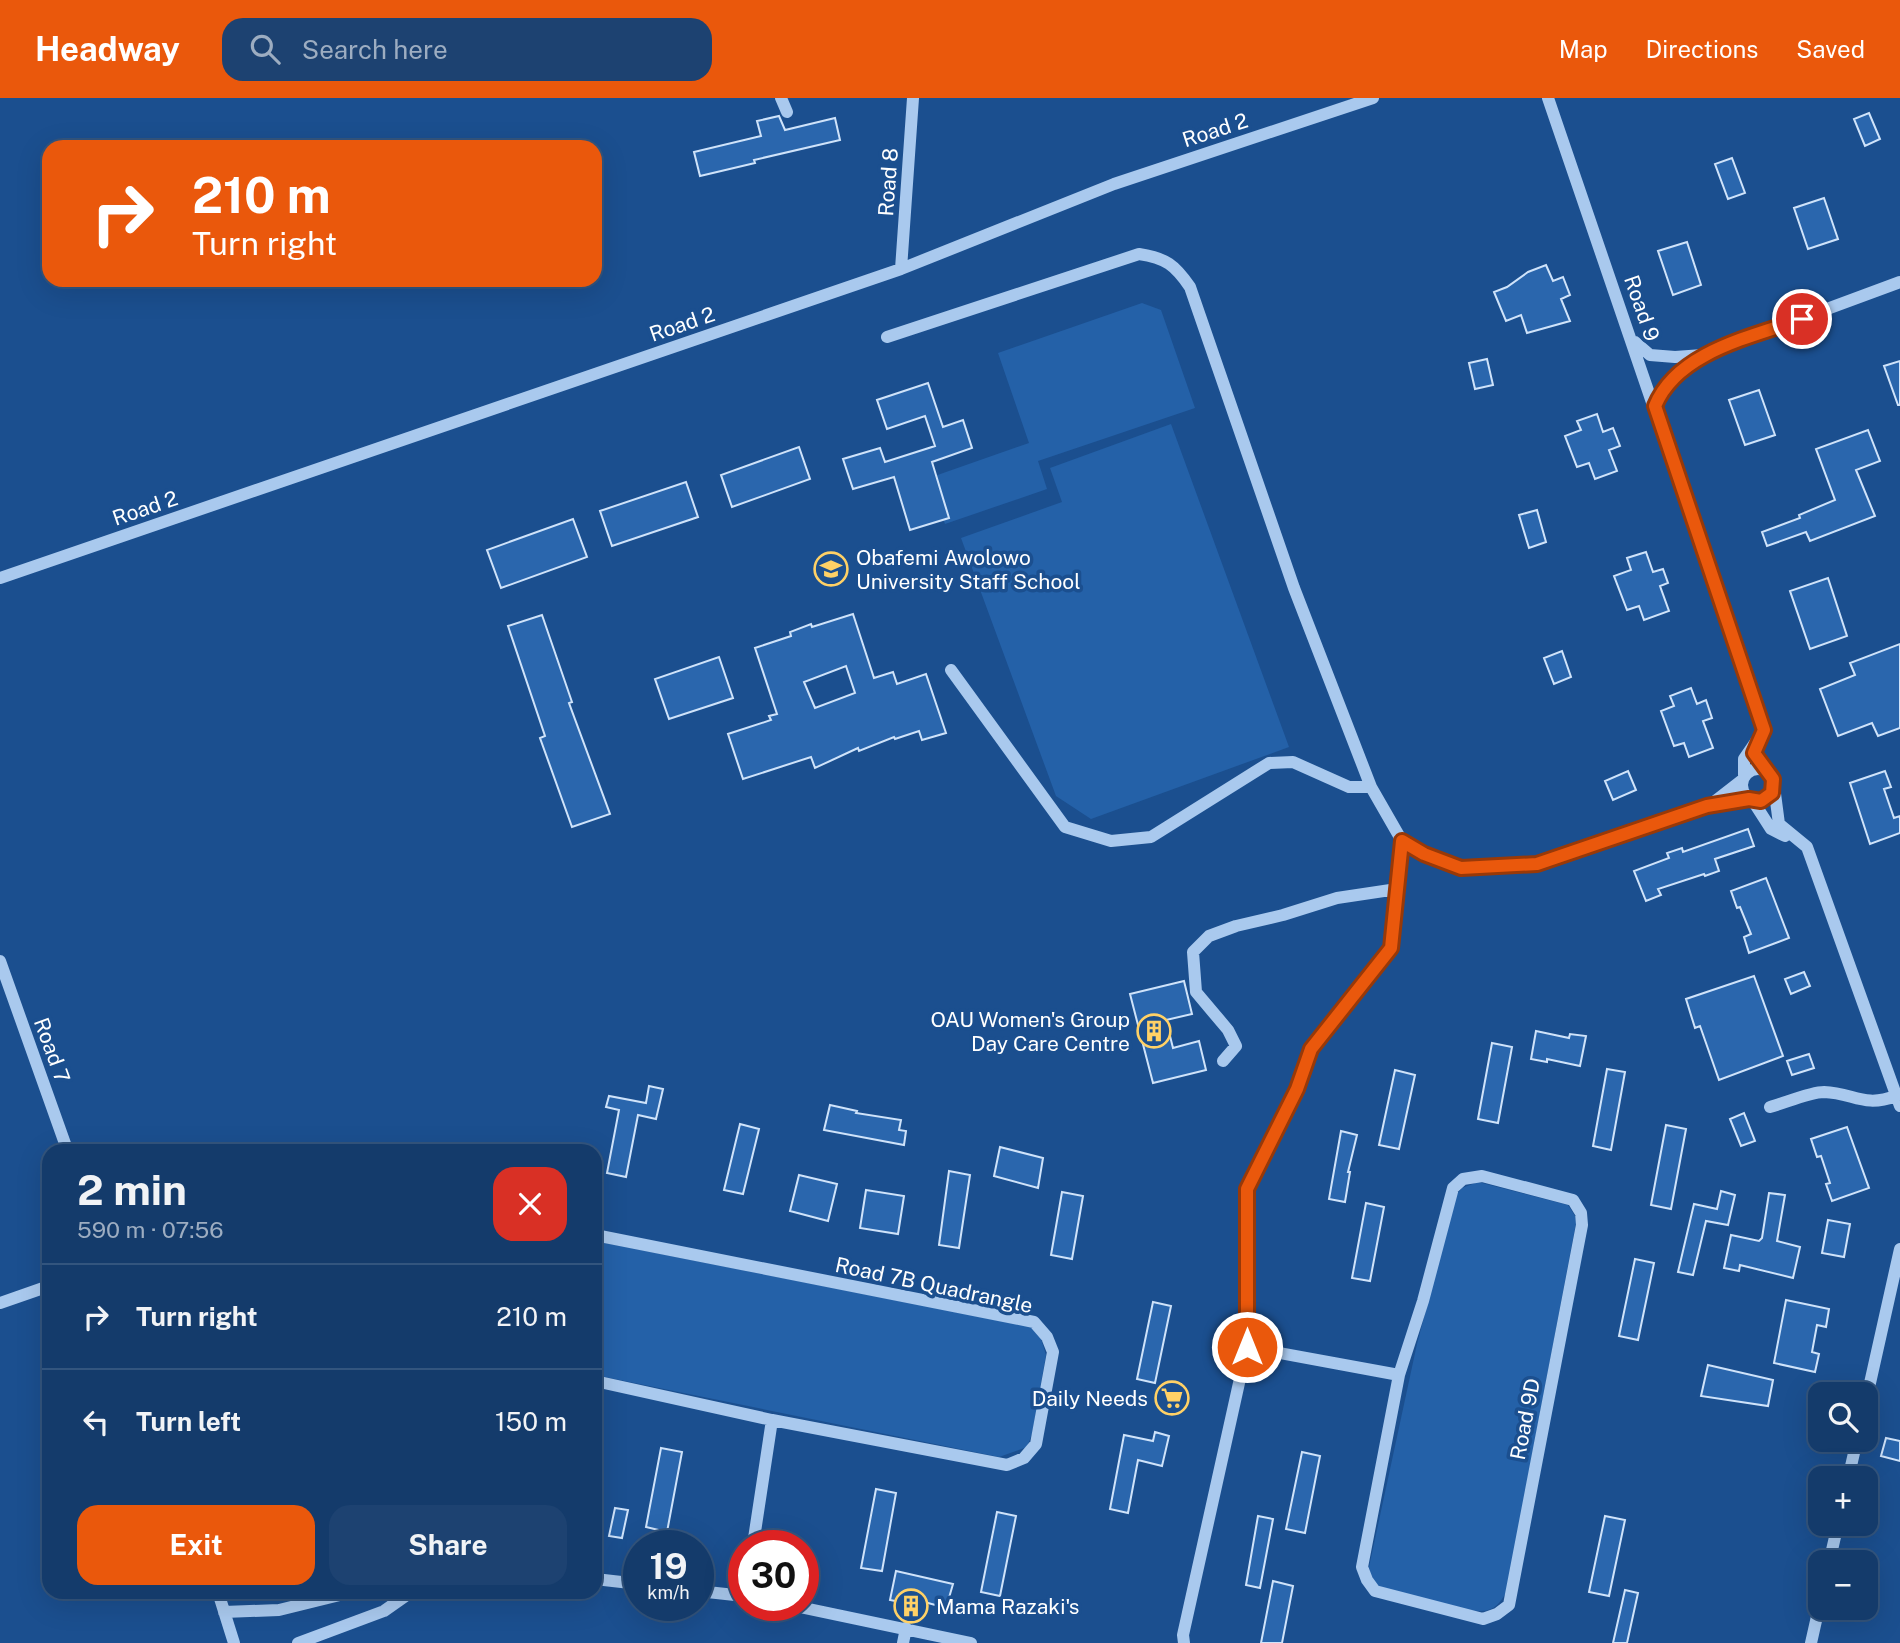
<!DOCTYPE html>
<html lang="en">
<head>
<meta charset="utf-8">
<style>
	body { margin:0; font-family:"Public Sans",sans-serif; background:#1d4271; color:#f1f3f6; height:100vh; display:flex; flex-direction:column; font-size:26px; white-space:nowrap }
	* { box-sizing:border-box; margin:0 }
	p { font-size:23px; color:#9dadc1 }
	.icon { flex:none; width:38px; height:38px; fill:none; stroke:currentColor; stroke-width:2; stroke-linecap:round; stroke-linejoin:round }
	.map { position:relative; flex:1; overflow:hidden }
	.drawer { position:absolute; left:42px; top:1046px; width:560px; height:455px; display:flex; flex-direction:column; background:#143b6b; border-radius:21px; box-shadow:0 7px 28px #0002,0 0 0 2px #33557e }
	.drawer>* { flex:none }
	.hud { position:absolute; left:42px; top:42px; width:560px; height:147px; border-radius:21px; box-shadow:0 7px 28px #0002,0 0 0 2px #33557e; background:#ea580c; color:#fff; overflow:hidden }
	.buttons { position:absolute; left:1808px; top:1284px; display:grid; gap:14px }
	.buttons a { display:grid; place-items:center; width:70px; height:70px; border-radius:14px; background:#143b6b; box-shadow:0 7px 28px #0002,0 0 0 2px #33557e; font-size:35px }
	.speed { position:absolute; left:623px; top:1432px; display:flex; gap:14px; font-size:35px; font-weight:700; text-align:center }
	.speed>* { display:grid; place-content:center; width:91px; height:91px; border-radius:50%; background:#143b6b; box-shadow:0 7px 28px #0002,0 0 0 2px #33557e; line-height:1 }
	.speed small { font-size:18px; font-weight:400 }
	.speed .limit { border:10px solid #d22; background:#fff; color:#111 }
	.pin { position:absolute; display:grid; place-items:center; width:60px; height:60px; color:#fff; margin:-30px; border:4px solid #fff; border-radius:50%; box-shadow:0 2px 7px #0007 }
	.me { position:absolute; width:77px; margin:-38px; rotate:0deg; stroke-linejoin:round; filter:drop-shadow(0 0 5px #0008) }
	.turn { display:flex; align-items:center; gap:24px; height:147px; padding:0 35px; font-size:32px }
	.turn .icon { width:91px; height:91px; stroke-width:2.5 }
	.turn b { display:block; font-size:49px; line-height:60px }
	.round { display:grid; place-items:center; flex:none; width:74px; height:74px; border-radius:21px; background:#1d4271 }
	.overview { display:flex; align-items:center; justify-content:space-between; height:119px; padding:0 35px }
	h1 { font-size:42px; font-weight:700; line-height:52px }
	.action { display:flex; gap:14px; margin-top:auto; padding:14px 35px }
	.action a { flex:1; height:80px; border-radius:21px; background:#ea580c; color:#fff; font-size:28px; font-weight:700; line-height:80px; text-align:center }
	.action a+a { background:#1d4271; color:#f1f3f6 }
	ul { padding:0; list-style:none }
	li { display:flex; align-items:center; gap:21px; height:105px; padding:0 35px; border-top:2px solid #33557e }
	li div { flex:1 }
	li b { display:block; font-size:26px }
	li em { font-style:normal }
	header { display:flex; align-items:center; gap:42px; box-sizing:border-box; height:98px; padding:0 35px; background:#ea580c; color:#fff }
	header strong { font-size:33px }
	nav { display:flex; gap:38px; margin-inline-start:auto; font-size:24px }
	.search { width:490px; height:63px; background:#1d4271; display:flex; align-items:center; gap:18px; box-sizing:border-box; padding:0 24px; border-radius:21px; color:#9dadc1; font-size:26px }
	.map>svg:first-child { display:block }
	.green { fill:#2461a8 }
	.building { fill:#2a66ad; stroke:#cfe3fa; stroke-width:2; fill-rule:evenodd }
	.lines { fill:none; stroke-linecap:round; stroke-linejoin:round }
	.minor { stroke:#a9c9ee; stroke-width:12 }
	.route-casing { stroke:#983908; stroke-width:18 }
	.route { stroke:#ea580c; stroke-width:12 }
	.labels { text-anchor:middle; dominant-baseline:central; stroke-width:7; stroke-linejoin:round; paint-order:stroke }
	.street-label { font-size:21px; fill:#fff; stroke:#1b4f8f }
	.poi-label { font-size:21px; fill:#fff; stroke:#1b4f8f; text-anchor:start }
</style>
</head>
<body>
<header>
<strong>Headway</strong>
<div class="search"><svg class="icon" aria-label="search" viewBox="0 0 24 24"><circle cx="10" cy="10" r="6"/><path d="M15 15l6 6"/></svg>Search here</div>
<nav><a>Map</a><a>Directions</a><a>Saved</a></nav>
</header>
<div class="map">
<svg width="1900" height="1545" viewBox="0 0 1900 1545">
	<rect width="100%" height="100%" fill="#1b4f8f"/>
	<path class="green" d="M 1142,205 L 1161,212 L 1195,310 L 1038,363 L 1047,391 L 945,426 L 929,380 L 1029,345 L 998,255 Z
		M 1171,326 L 1289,649 L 1091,721 L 1056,698 L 961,440 L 1062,404 L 1050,370 Z
		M 1478,1084 L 1568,1107 L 1575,1118 L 1576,1125 L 1506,1495 C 1502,1501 1498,1508 1491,1511 C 1472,1520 1400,1494 1377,1488 L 1371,1479 L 1369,1469 L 1417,1246 L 1456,1097 L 1462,1090 Z
		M 595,1143 L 1031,1229 L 1041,1241 L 1046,1257 L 1032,1336 L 1027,1349 L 999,1359 L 595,1277 Z"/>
	<path class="building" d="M 1869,15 L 1880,41 L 1865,48 L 1854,21 Z
		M 779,18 L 785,32 L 835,20 L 840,42 L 754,62 L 755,65 L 700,78 L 694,54 L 761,38 L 757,23 Z
		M 1732,60 L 1745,95 L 1728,101 L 1715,66 Z
		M 1824,100 L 1838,141 L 1808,151 L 1794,110 Z
		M 1687,144 L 1701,187 L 1673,197 L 1658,153 Z
		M 1546,167 L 1553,183 L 1563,179 L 1570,197 L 1561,201 L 1570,223 L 1527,235 L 1521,217 L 1506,223 L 1494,194 L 1507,189 L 1528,174 Z
		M 1487,261 L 1493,287 L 1475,291 L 1469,265 Z
		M 1900,263 L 1900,307 L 1898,307 L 1884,268 Z
		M 928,285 L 943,329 L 963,322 L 972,350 L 932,364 L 949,420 L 910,432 L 894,379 L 853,391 L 843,361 L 880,350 L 885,364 L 935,348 L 925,318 L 887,331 L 877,302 Z
		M 1759,292 L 1775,337 L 1745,347 L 1729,302 Z
		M 1597,316 L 1603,334 L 1613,330 L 1620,348 L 1609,352 L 1617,373 L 1595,381 L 1589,365 L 1577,369 L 1565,338 L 1581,332 L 1577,323 Z
		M 1868,332 L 1880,363 L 1856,372 L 1875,418 L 1810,443 L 1806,434 L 1767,448 L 1762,434 L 1800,420 L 1799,417 L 1835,402 L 1816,351 Z
		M 799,349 L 810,381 L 732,409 L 721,377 Z
		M 686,384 L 698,419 L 612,448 L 600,413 Z
		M 1537,412 L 1546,444 L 1529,450 L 1519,417 Z
		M 573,421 L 587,459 L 501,490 L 487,452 Z
		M 1646,454 L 1653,474 L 1663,471 L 1668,485 L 1660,488 L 1669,513 L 1644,522 L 1639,508 L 1627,512 L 1614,478 L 1631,472 L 1627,460 Z
		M 1828,480 L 1847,538 L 1810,551 L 1790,493 Z
		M 853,516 L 874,580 L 893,574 L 897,586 L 926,576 L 946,635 L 922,642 L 919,633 L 895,641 L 894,639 L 859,653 L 858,650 L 815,670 L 811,659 L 743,681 L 728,636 L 771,622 L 769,618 L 777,616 L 755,550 L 791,538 L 790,534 L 811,526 L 812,529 ZM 846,568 L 855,595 L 815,610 L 804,584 Z
		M 542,517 L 572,604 L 569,605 L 610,716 L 572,729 L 540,640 L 545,638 L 508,528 Z
		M 1900,546 L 1900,630 L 1878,638 L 1872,625 L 1838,638 L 1820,591 L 1855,577 L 1850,565 Z
		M 1562,553 L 1571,579 L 1554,586 L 1544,560 Z
		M 719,559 L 733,600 L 669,621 L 655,581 Z
		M 1691,590 L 1697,606 L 1706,602 L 1712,620 L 1703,623 L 1713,650 L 1689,659 L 1684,645 L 1674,648 L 1661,613 L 1674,608 L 1670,598 Z
		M 1628,673 L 1636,692 L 1613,702 L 1605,683 Z
		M 1885,673 L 1891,689 L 1884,691 L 1894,720 L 1900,718 L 1900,735 L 1870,746 L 1850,685 Z
		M 1748,731 L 1754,748 L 1715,761 L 1719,773 L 1705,778 L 1704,776 L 1658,791 L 1661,797 L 1646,803 L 1634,773 L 1669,760 L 1667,755 L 1682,750 L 1683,754 Z
		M 1766,780 L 1789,840 L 1749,855 L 1744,839 L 1751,836 L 1740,809 L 1737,810 L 1731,793 Z
		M 1804,874 L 1810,888 L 1791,896 L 1785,881 Z
		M 1754,878 L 1783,958 L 1719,982 L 1700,928 L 1695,930 L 1686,901 Z
		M 1184,883 L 1192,916 L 1166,922 L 1173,950 L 1199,943 L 1206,972 L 1153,985 L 1130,896 Z
		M 1536,933 L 1569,940 L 1570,936 L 1586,938 L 1580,968 L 1547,961 L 1547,964 L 1531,961 Z
		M 1492,945 L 1512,949 L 1498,1025 L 1478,1021 Z
		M 1809,956 L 1814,970 L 1792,977 L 1787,963 Z
		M 1607,971 L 1625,974 L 1611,1052 L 1593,1048 Z
		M 1395,972 L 1415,977 L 1399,1051 L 1379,1047 Z
		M 649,988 L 663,991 L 656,1021 L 638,1017 L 626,1079 L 607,1075 L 619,1012 L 606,1009 L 609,998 L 646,1005 Z
		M 830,1007 L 857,1013 L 856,1015 L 901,1022 L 899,1032 L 906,1033 L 904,1047 L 824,1032 Z
		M 1744,1015 L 1755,1043 L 1741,1048 L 1730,1021 Z
		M 740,1026 L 759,1031 L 743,1096 L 724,1092 Z
		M 1666,1027 L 1686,1031 L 1671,1111 L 1651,1107 Z
		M 1847,1029 L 1869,1090 L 1832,1103 L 1826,1086 L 1830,1085 L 1821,1058 L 1817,1059 L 1811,1041 Z
		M 1341,1033 L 1357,1037 L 1348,1074 L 1350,1074 L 1345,1104 L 1329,1101 Z
		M 1000,1049 L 1043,1060 L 1038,1090 L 994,1078 Z
		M 949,1073 L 970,1077 L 959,1150 L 939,1147 Z
		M 799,1077 L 837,1086 L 828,1123 L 790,1113 Z
		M 866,1092 L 904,1098 L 898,1136 L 860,1130 Z
		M 1721,1093 L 1735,1097 L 1728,1127 L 1706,1123 L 1693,1177 L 1678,1174 L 1694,1106 L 1717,1111 Z
		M 1062,1094 L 1083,1098 L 1072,1161 L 1051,1157 Z
		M 1769,1095 L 1785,1097 L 1777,1143 L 1800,1149 L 1793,1180 L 1740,1167 L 1739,1173 L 1724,1170 L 1731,1137 L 1759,1143 L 1762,1140 Z
		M 1366,1105 L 1384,1109 L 1370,1183 L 1352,1180 Z
		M 1828,1122 L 1850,1126 L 1844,1159 L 1822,1155 Z
		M 1635,1161 L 1654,1165 L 1638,1242 L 1619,1238 Z
		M 1786,1202 L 1829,1211 L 1826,1229 L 1817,1227 L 1812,1254 L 1819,1256 L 1815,1274 L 1774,1265 Z
		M 1153,1204 L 1171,1208 L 1155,1285 L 1137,1281 Z
		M 1708,1267 L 1773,1282 L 1768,1308 L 1701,1298 Z
		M 1168,1284 L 1181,1286 L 1176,1315 L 1162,1313 Z
		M 1155,1334 L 1169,1338 L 1162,1368 L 1138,1362 L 1128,1415 L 1110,1411 L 1124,1337 L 1153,1343 Z
		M 1886,1340 L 1900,1343 L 1900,1363 L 1881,1358 Z
		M 661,1350 L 682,1354 L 667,1434 L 646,1429 Z
		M 1302,1354 L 1320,1358 L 1305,1435 L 1286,1431 Z
		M 876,1391 L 896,1395 L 882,1473 L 861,1470 Z
		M 615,1410 L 628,1412 L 622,1440 L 609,1438 Z
		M 997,1414 L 1016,1418 L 1000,1498 L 981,1494 Z
		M 1258,1418 L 1273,1421 L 1260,1490 L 1246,1487 Z
		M 1605,1418 L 1625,1422 L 1609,1498 L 1589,1494 Z
		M 896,1473 L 953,1486 L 946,1510 L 921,1503 L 920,1508 L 890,1502 Z
		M 1273,1483 L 1293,1488 L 1282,1545 L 1261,1545 Z
		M 1625,1492 L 1638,1495 L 1627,1545 L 1613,1545 Z"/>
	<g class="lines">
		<path class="minor" d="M 781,0 L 787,14
			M 1548,0 C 1621,210 1691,422 1764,632
			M 901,171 L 913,0
			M 887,239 L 1139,156 C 1166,160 1175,167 1190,189 L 1294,490 L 1371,689 L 1402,743 L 1424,756 L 1461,770 L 1537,766 L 1707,708 L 1750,701
			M 1635,244 L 1650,257 L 1675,259 L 1703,257
			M 1655,308 C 1666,283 1681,273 1703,257 L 1900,184
			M 0,480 L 901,171 L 1114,86 L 1373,0
			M 951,572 L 1065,729 L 1111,743 L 1151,739 L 1269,665 L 1293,664 L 1349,689 L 1371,689
			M1742 687a16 16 0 1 1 32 0a16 16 0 1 1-32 0Z
			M 1744,677 L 1744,661 L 1764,632
			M 1774,688 L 1779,726 L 1807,749 L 1900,1008
			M 1753,703 L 1771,731 L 1785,738
			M 1714,704 L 1741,683
			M 0,863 L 68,1054
			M 1223,963 L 1236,948 L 1228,932 L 1196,894 L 1193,854 L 1209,838 L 1236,828 L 1283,817 L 1337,800 L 1397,791
			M 1770,1009 C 1785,1005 1810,994 1824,994 C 1854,995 1863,1010 1896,998
			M 1482,1078 L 1573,1102 L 1581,1115 L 1582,1127 L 1509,1507 L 1497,1516 L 1483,1521 L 1375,1493 L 1367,1482 L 1362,1469 L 1399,1277 L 1423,1203 L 1453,1090 L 1463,1081 Z
			M 595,1137 L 1034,1224 L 1047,1239 L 1053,1254 L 1036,1346 L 1024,1360 L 1007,1367 L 772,1322 L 595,1283
			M 0,1205 L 49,1188
			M 1247,1249 L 1399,1277
			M 1866,1303 L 1900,1151
			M 1848,1381 L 1857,1342
			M 753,1447 L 772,1322
			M 1829,1465 L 1838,1426
			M 595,1481 L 639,1486
			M 698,1493 L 744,1498
			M 218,1494 L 234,1545
			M 790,1507 L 971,1545
			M 224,1514 L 279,1512 L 352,1494
			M 298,1545 L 384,1513 L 411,1494
			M 903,1545 L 906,1530
			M 1184,1545 L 1183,1537 L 1247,1249 L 1247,1091 L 1297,991 L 1311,951 L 1391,850 L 1402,743
			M 1811,1545 L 1820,1505"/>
	</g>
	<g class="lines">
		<defs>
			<path id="route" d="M 1247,1249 L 1247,1091 L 1297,991 L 1311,951 L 1391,850 L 1402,743 L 1424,756 L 1461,770 L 1537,766 L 1707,708 L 1749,701 L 1761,703 L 1772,695 L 1773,681 L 1754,655 L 1764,632 L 1655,308 C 1677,254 1751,239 1802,221"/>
		</defs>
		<use href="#route" class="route-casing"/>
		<use href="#route" class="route"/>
	</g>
	<defs>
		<symbol id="school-ring" viewBox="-11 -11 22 22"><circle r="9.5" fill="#1b4f8f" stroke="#ffd166" stroke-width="1.5"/><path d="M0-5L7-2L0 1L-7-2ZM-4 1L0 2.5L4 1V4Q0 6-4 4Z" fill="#ffd166"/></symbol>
		<symbol id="building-ring" viewBox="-11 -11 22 22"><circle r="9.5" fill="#1b4f8f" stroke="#ffd166" stroke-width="1.5"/><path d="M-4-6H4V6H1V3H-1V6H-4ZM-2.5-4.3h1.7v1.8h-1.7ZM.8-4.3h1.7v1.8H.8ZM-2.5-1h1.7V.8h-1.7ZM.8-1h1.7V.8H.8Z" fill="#ffd166"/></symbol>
		<symbol id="supermarket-ring" viewBox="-11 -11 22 22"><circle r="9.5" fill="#1b4f8f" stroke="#ffd166" stroke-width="1.5"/><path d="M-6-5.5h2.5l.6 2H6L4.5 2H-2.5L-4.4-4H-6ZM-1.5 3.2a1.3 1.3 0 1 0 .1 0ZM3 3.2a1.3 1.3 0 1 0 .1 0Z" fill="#ffd166"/></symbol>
	</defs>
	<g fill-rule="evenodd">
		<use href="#school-ring" x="812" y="452" width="38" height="38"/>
		<use href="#building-ring" x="1135" y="914" width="38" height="38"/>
		<use href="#supermarket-ring" x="1153" y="1281" width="38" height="38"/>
		<use href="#building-ring" x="892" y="1489" width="38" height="38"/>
	</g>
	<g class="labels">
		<g class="street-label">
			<text transform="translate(1215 32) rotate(-18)">Road 2</text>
			<text transform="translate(888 84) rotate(-86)">Road 8</text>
			<text transform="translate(1642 210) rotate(71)">Road 9</text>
			<text transform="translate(682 226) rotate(-19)">Road 2</text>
			<text transform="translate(145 410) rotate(-19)">Road 2</text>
			<text transform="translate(52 952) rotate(70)">Road 7</text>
			<text transform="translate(934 1187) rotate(12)">Road 7B Quadrangle</text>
			<text transform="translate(1525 1321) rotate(-79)">Road 9D</text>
		</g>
		<g class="poi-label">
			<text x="856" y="459">Obafemi Awolowo<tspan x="856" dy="24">University Staff School</tspan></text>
			<text x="1130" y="921" text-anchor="end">OAU Women's Group<tspan x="1130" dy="24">Day Care Centre</tspan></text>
			<text x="1148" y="1300" text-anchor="end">Daily Needs</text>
			<text x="936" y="1508">Mama Razaki's</text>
		</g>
	</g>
</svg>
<div class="buttons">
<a><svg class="icon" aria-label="search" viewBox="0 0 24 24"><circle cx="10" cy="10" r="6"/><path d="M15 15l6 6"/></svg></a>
<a>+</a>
<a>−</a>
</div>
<div class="speed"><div>19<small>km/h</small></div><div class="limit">30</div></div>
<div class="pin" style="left:1802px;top:221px;background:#d93025"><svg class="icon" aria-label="arrive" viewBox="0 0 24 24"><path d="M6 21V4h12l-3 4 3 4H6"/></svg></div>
<svg class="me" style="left:1247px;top:1249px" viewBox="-20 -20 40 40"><circle r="17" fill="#ea580c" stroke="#fff" stroke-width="3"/><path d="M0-11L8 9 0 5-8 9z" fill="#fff"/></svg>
<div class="hud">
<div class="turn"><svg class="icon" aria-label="right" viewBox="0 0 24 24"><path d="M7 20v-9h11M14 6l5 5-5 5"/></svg><div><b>210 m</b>Turn right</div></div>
</div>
<section class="drawer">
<div class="overview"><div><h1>2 min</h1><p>590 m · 07:56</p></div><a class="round" style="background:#d93025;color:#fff"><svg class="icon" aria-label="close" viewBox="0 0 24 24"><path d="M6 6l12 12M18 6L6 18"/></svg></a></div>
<ul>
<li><svg class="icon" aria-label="right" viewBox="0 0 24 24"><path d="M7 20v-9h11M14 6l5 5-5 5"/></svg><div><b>Turn right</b></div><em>210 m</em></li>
<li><svg class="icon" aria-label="left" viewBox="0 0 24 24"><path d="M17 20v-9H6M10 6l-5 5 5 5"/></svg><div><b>Turn left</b></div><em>150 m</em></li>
</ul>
<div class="action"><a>Exit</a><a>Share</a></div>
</section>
</div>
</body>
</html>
